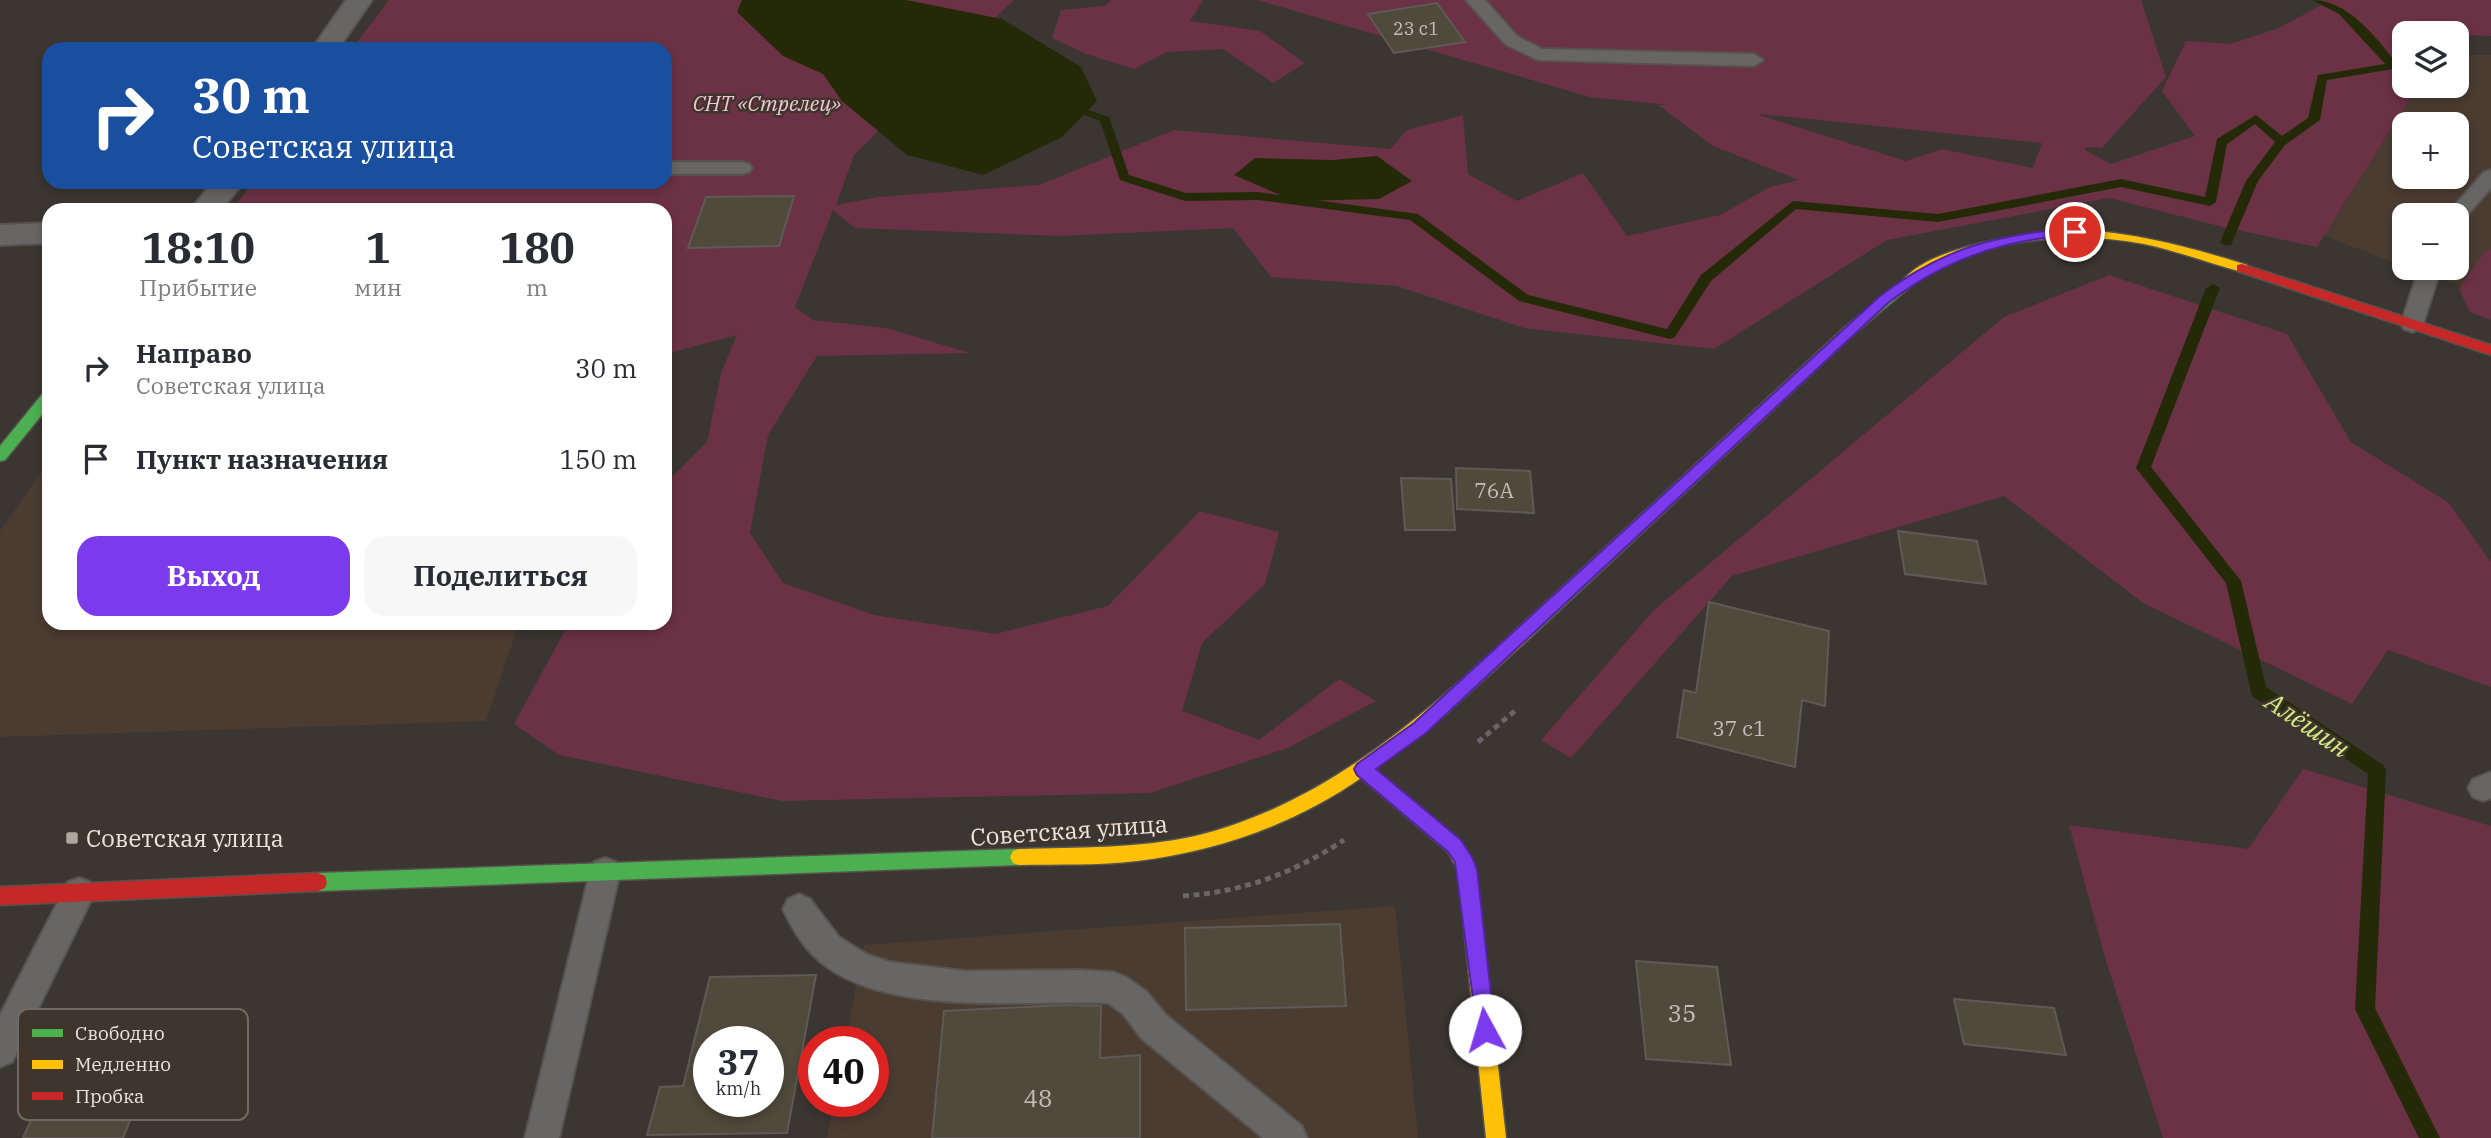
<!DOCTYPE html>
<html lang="ru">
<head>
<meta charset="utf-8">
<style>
	body { margin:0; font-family:"IBM Plex Serif",serif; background:#f7f7f7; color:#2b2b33; height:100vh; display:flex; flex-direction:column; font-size:26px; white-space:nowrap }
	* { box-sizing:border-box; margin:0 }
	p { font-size:23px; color:#7c7c81 }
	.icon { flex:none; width:38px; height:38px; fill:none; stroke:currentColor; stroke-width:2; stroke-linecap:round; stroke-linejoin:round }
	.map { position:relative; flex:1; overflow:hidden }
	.panel { position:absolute; left:42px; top:203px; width:630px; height:427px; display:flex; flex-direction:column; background:#fff; border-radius:21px; box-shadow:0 4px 10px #0003 }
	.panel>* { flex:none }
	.hud { position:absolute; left:42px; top:42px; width:630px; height:147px; border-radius:21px; box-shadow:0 4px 10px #0003; background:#1a4fa0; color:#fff; overflow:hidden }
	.controls { position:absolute; left:2392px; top:21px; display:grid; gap:14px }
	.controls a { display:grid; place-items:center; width:77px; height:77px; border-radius:14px; background:#fff; box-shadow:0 4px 10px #0003; font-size:35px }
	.speed { position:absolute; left:693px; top:1026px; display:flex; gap:14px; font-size:35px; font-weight:700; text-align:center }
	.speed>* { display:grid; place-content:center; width:91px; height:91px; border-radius:50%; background:#fff; box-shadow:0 4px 10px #0003; line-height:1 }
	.speed small { font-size:18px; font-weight:400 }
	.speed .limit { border:10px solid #d22; background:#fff; color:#111 }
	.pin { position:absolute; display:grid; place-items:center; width:60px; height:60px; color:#fff; margin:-30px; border:4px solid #fff; border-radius:50%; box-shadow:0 2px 7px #0007 }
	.me { position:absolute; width:77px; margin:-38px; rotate:354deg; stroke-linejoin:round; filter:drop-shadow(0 0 5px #0008) }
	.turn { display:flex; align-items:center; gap:24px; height:147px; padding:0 35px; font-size:32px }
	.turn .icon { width:91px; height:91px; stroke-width:2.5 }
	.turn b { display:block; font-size:49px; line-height:60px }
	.eta { display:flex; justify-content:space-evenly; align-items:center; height:119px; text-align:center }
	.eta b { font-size:42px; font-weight:800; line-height:49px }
	.action { display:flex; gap:14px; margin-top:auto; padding:14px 35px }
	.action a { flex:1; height:80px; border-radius:21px; background:#7c3aed; color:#fff; font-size:28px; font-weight:800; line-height:80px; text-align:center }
	.action a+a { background:#f7f7f7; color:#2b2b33 }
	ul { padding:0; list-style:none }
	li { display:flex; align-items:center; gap:21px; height:91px; padding:0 35px }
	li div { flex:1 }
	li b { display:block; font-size:26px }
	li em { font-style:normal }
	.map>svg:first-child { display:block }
	.built { fill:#4b3c31; fill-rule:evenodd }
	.green { fill:#6b3245; fill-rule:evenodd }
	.water { fill:#242a07 }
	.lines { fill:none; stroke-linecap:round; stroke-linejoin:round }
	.stream { fill:#242a07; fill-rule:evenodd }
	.building { fill:#504a3c; stroke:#5e5b56; stroke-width:2; fill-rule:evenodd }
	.lane-casing { stroke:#56524e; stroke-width:4 }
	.street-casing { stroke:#56524e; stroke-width:4 }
	.fast-casing { stroke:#56524e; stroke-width:3 }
	.slow-casing { stroke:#56524e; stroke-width:3 }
	.jam-casing { stroke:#56524e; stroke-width:3 }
	.path { stroke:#696665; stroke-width:5; stroke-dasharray:6 4.5; stroke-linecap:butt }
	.lane { fill:#686664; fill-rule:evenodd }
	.street { fill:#686664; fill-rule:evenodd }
	.fast { fill:#4caf50; fill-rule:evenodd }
	.slow { fill:#ffc107; fill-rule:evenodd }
	.jam { fill:#c62828; fill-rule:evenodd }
	.route { fill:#7c3aed; stroke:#51269a; stroke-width:2 }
	.poi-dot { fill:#ada7a2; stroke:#3f352d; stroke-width:2.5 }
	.labels { text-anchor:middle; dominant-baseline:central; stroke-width:5; stroke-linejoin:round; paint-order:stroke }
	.far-number-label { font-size:18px; fill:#c4beb6 }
	.far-park-label { font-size:21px; font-style:italic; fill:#f3c7d3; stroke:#3f352d }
	.number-label { font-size:21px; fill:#c4beb6 }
	.street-label { font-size:24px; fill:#eae4df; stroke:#3f352d }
	.poi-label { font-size:24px; fill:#eae4df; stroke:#3f352d; text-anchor:start }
	.near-number-label { font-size:24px; fill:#c4beb6 }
	.water-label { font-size:26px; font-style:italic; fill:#d1ea85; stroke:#3f352d }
	.key { fill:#3f352d; stroke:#726a62; stroke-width:2 }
	.key-label { font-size:19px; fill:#eae4df }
</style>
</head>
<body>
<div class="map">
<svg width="2491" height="1138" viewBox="0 0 2491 1138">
	<rect width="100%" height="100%" fill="#3b3631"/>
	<path class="built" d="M 2457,55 L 2491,55 L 2491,297 L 2410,268 L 2457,268 L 2457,215 L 2404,215 L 2404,266 L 2324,236 L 2418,86 L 2457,86 ZM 2404,124 L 2457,124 L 2457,177 L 2404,177 Z
		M 49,461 L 49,623 L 519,623 L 486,721 L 0,737 L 0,531 Z
		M 1395,906 L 1418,1138 L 827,1138 L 834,1101 L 873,1101 L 873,1041 L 846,1041 L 864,945 Z"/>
	<path class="green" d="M 389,0 L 1014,0 L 854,155 L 836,205 L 878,197 L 1039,185 L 1174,130 L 1390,149 L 1407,130 L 1463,115 L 1468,174 L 1517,201 L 1583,173 L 1627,236 L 1720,215 L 1770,187 L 1799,180 L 1713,146 L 1658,105 L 1669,105 L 1590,97 L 1257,0 L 2141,0 L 2166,77 L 2102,148 L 2086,147 L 2085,150 L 2111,164 L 2195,136 L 2162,91 L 2186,41 L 2230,44 L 2279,28 L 2325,3 L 2322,0 L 2491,0 L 2491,36 L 2404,33 L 2404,86 L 2418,86 L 2317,247 L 2223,227 L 2109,198 L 1887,240 L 1714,349 L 1524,328 L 1397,286 L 1271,277 L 1233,228 L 1060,236 L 855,228 L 833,210 L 795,307 L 813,320 L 886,328 L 970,353 L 817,356 L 768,435 L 750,533 L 783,583 L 874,615 L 995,634 L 1108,606 L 1200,511 L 1279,532 L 1265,584 L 1202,643 L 1182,711 L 1259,740 L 1339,679 L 1376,701 L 1288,748 L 1150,793 L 782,801 L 559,755 L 514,724 L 569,623 L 665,623 L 665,484 L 707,442 L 721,373 L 737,335 L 665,354 L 665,210 L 232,210 L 253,182 L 665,182 L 665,49 L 352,49 ZM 1759,115 L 1760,114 L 2042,143 L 2033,168 L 1942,149 L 1906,161 Z
		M 1112,0 L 1203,0 L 1190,21 L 1260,31 L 1305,63 L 1273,83 L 1223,49 L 1167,52 L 1134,69 L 1086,54 L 1052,38 L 1061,10 L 1104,6 Z
		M 2491,249 L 2491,320 L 2470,312 L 2459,289 L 2483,254 Z
		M 2109,275 L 2287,334 L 2351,442 L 2449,503 L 2491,562 L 2491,687 L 2388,650 L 2352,704 L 2143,603 L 2004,496 L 1732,576 L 1571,758 L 1541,740 L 1654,610 L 2004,317 Z
		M 2303,769 L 2491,826 L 2491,1138 L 2163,1138 L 2106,961 L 2069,825 L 2248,849 Z"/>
	<path class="water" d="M 742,0 L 906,0 L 1002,19 L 1081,67 L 1097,101 L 1062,137 L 983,175 L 907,155 L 842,101 L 823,74 L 783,56 L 737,12 Z
		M 1377,156 L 1412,181 L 1379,199 L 1294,201 L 1234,175 L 1255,158 L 1332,160 Z"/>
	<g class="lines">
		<path class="stream" d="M 2312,0 C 2349,0 2377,39 2399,66 L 2393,69 L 2327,80 L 2320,120 L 2285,145 L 2258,181 L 2231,245 L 2226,246 L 2220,242 L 2246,181 L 2275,142 L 2255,124 L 2227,144 L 2216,202 L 2210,206 L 2121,187 L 1938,222 L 1796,209 L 1711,281 L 1675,337 L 1670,339 L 1519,301 L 1410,220 L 1258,200 L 1185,201 L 1120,180 L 1100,121 L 1061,106 L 1067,103 L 1109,117 L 1129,175 L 1186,193 L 1258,192 L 1418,214 L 1528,295 L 1667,329 L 1701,275 L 1793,201 L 1938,214 L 2121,179 L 2205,197 L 2217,139 L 2256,115 L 2282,136 L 2308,118 L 2318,75 L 2385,64 L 2339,14 Z
			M 2213,284 L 2220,288 L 2151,467 L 2241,581 L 2266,687 L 2383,765 L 2386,770 L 2375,1008 L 2440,1138 L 2419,1138 L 2355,1009 L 2368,774 L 2252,696 L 2226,583 L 2136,468 L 2206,288 Z"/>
	</g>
	<path class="building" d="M 1437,3 L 1465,42 L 1394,53 L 1368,14 Z
		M 794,196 L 779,246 L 688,248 L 706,197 Z
		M 1456,468 L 1530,471 L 1534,513 L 1457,509 Z
		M 1401,478 L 1451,479 L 1455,530 L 1405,530 Z
		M 1898,531 L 1977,541 L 1986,584 L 1905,574 Z
		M 1709,602 L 1829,631 L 1825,706 L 1802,700 L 1795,767 L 1677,737 L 1684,690 L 1696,693 Z
		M 1340,924 L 1346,1006 L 1186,1010 L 1185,928 Z
		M 1636,961 L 1717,967 L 1731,1065 L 1646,1059 Z
		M 816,975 L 787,1133 L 647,1135 L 660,1087 L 683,1086 L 710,977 ZM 709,1041 L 768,1041 L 768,1101 L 709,1101 Z
		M 1954,999 L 2054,1008 L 2066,1055 L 1964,1044 Z
		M 1064,1005 L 1101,1006 L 1100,1058 L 1140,1055 L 1140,1138 L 932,1138 L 944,1011 Z
		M 174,1010 L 123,1138 L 23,1138 L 77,1018 Z"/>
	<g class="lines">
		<defs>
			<path id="lane" d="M 1466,0 L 1485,0 L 1517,36 L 1542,49 L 1754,54 L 1763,60 L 1754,66 L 1538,60 L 1505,44 Z
				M 665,162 L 742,162 L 749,164 L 752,168 L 749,172 L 742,174 L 665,174 Z
				M 2491,170 L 2491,188 L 2463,220 L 2457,221 L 2457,215 L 2446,215 L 2484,172 Z
				M 2419,268 L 2441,268 L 2423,324 L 2420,329 L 2412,332 L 2404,329 L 2401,324 Z
				M 2491,772 L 2491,798 L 2483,801 L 2473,797 L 2468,788 L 2473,779 Z
				M 605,858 L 616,862 L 620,872 L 559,1138 L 525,1138 L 590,872 L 594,862 Z
				M 79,878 L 90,882 L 95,892 L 12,1062 L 0,1067 L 0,1015 L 68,882 Z
				M 799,894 L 810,899 L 839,937 L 866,954 L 890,962 L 965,971 L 1080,970 L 1114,972 L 1126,977 L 1147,992 L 1166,1015 L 1302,1126 L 1307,1138 L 1263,1138 L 1142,1039 L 1123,1014 L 1108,1003 C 1024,999 876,1020 812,954 C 800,942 790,924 783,909 L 788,899 Z"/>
			<path id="street" d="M 346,0 L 372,0 L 338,49 L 312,49 Z
				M 213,182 L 244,182 L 221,210 L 190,210 Z
				M 49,223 L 49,243 L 0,245 L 0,225 Z"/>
			<path id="fast" d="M 1912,274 L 1919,278 L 1917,281 L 1854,334 L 1531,637 L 1519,637 L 1517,632 L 1519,627 L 1844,328 Z
				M 49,391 L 49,406 L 5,460 L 0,461 L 0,446 L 44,392 Z
				M 1019,849 L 1025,851 L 1028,857 L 1025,863 L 1019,865 L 318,891 L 311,888 L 309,882 L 311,876 L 318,873 Z"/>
			<path id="slow" d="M 2085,230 C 2141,234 2193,248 2247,265 L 2248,268 L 2242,272 C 2209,263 2177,251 2144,244 C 2070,230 1981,238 1917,281 L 1912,282 L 1905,278 C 1936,243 2040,231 2085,230 Z
				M 1525,625 L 1531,627 L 1533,632 L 1531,637 L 1446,714 L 1375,769 L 1460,840 L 1476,869 L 1506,1138 L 1486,1138 L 1458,870 L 1448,852 L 1361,778 C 1295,824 1216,852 1137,861 C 1098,866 1058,864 1019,865 L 1013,863 L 1010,857 L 1013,851 L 1019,849 C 1077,847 1137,849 1195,836 C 1324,805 1425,715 1519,627 Z"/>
			<path id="jam" d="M 2242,264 L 2491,345 L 2491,355 L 2237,271 L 2237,265 Z
				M 318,873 L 325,876 L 327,882 L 325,888 L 318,891 L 0,905 L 0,887 Z"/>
		</defs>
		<use href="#lane" class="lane-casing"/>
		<use href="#street" class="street-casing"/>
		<use href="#fast" class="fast-casing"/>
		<use href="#slow" class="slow-casing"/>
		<use href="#jam" class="jam-casing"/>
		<path class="path" d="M 1478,742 L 1516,710
			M 1183,896 C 1243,892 1294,873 1344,840"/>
		<use href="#lane" class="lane"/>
		<use href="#street" class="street"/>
		<use href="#fast" class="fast"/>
		<use href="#slow" class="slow"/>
		<use href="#jam" class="jam"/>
	</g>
	<path class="route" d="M 2075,228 L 2082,232 L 2080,235 C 2066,238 2051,237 2037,239 C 1981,247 1934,268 1889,302 L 1426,733 L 1376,769 L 1461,840 L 1472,857 L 1477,869 L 1495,1030 L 1492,1037 L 1485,1040 L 1478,1037 L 1455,862 L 1448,852 L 1357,775 L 1354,769 L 1357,764 L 1414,723 L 1880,296 C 1943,248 1997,234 2075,228 Z"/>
	<rect class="poi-dot" x="65" y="831" width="14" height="14" rx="3.5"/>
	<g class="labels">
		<g class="far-number-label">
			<text x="1416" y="28">23 с1</text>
		</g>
		<g class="far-park-label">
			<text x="767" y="103">СНТ «Стрелец»</text>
		</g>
		<g class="number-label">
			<text x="1494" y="490">76А</text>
			<text x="1739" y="728">37 с1</text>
		</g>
		<g class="street-label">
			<text transform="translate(1069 830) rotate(-4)">Советская улица</text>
		</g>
		<g class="poi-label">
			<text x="86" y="838">Советская улица</text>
		</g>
		<g class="near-number-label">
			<text x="1682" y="1013">35</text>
			<text x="1038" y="1098">48</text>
		</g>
		<g class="water-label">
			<text transform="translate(2308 724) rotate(34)">Алёшин</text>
		</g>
	</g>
	<rect x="18" y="1009" width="230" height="111" rx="10" class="key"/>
	<rect x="32" y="1029" width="31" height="8" fill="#4caf50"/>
	<rect x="32" y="1060" width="31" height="9" fill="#ffc107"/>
	<rect x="32" y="1092" width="31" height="8" fill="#c62828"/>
	<g class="key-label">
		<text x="75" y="1040">Свободно</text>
		<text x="75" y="1071">Медленно</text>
		<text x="75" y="1103">Пробка</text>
	</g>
</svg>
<div class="controls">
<a><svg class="icon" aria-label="layers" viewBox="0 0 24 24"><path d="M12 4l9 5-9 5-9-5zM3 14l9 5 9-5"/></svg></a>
<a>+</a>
<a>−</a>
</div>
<div class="speed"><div>37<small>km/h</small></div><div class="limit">40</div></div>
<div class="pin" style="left:2075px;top:232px;background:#d93025"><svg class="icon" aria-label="arrive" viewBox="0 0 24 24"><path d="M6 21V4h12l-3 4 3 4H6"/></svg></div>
<svg class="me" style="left:1485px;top:1030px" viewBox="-20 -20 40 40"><circle r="19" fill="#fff"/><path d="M0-13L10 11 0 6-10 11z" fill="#7c3aed"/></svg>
<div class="hud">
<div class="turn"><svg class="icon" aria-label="right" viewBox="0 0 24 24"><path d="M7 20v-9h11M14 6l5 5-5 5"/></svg><div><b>30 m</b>Советская улица</div></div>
</div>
<section class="panel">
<div class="eta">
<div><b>18:10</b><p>Прибытие</p></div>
<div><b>1</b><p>мин</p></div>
<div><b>180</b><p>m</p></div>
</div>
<ul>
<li><svg class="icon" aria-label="right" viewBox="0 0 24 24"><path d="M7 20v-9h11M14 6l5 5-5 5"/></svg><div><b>Направо</b><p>Советская улица</p></div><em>30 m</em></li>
<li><svg class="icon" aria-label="arrive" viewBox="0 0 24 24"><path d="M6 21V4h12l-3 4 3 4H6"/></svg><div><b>Пункт назначения</b></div><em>150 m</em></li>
</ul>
<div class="action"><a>Выход</a><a>Поделиться</a></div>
</section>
</div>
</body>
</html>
